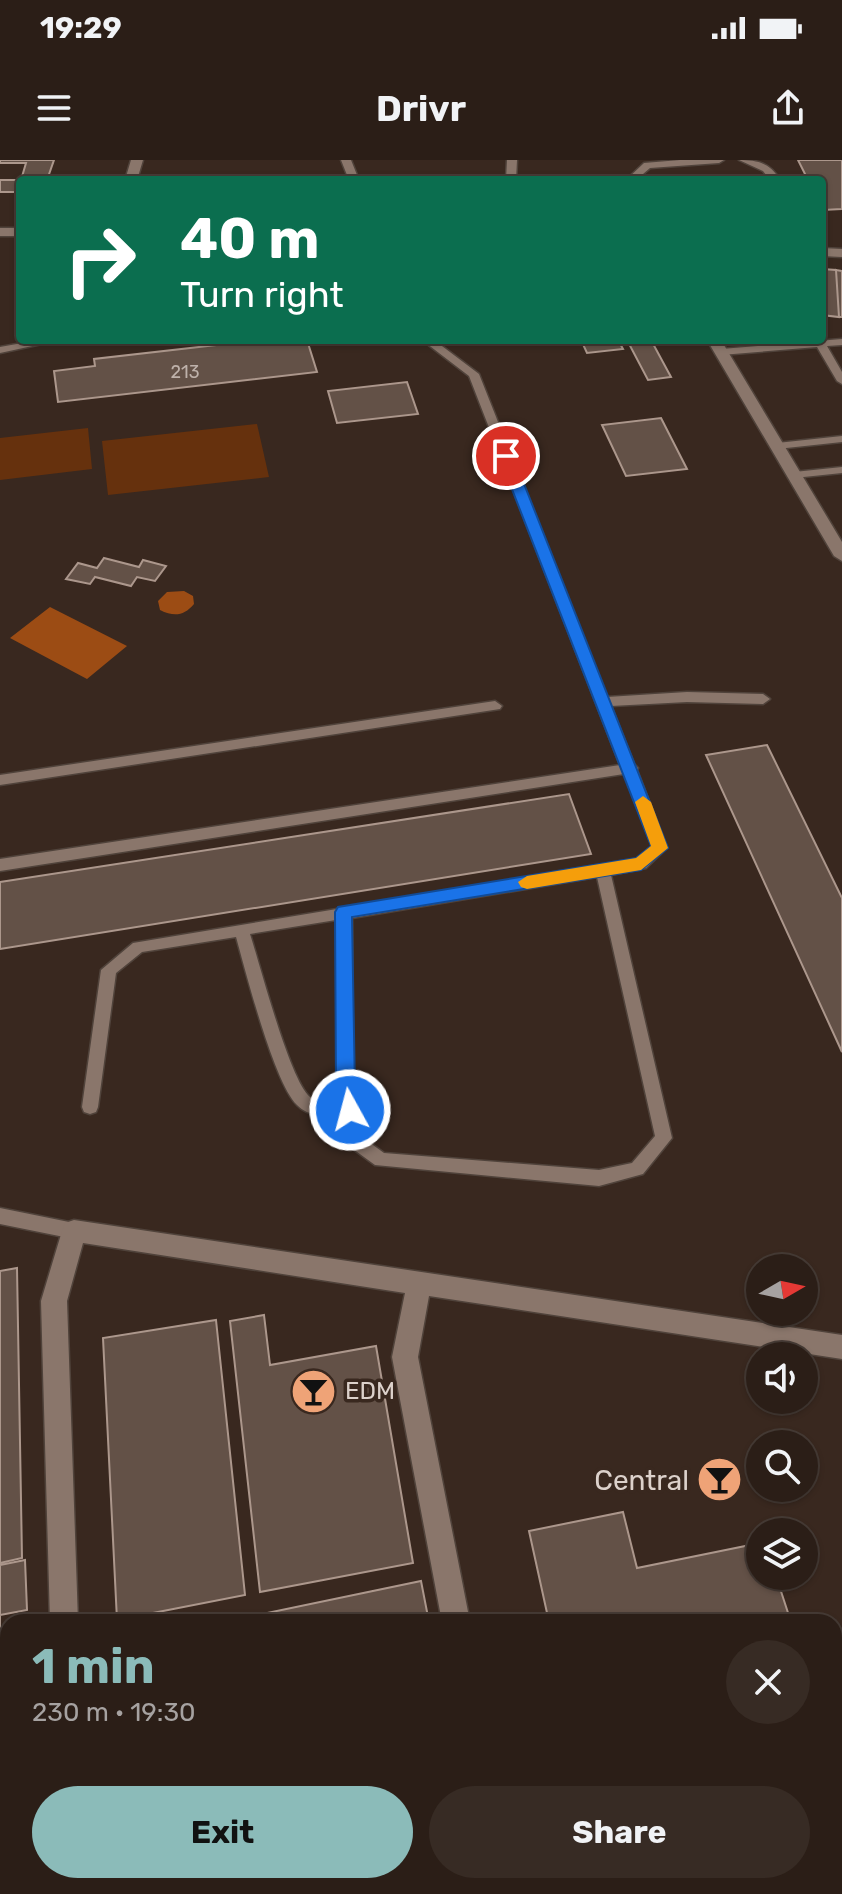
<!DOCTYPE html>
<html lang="en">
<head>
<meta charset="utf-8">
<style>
	body { margin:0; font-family:Rubik,sans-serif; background:#372b24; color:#f1f3f6; height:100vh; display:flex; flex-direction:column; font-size:30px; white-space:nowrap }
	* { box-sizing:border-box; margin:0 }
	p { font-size:26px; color:#a6a2a1 }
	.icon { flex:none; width:44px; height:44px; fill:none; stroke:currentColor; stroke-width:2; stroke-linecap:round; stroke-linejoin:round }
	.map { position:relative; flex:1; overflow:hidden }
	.panel { position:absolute; left:0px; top:1454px; width:842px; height:280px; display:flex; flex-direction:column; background:#2b1e17; border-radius:24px 24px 0 0; box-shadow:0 2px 6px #0004,0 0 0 2px #473c36 }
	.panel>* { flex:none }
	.top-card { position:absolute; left:16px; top:16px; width:810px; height:168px; border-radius:8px; box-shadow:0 2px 6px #0004,0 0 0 2px #473c36; background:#0b6e4f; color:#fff; overflow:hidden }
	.needle { width:52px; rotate:81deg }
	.controls { position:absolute; left:746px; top:1094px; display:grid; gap:16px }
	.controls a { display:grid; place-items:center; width:72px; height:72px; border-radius:50%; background:#2b1e17; box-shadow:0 2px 6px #0004,0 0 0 2px #473c36; font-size:40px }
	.pin { position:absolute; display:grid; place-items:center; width:68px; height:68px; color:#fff; margin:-34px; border:4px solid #fff; border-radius:50%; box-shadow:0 2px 8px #0007 }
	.me { position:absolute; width:88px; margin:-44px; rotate:353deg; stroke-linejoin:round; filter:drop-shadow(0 0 6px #0008) }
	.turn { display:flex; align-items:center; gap:28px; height:168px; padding:0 32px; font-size:36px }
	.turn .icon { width:104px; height:104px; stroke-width:2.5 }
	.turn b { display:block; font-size:56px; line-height:68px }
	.round { display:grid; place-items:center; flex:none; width:84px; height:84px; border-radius:42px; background:#372b24 }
	.head { display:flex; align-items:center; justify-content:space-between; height:136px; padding:0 32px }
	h1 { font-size:48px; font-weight:700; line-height:60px; color:#8bbbb9 }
	.primary-button { display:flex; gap:16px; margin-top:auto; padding:16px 32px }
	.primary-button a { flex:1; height:92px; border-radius:48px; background:#8bbbb9; color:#111; font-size:32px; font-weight:700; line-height:92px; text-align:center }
	.primary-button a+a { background:#372b24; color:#f1f3f6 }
	.status { display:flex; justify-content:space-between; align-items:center; height:56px; padding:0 40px; background:#2b1e17; direction:ltr }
	.status svg { height:22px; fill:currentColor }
	header { display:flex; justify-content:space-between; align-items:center; height:104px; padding:0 32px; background:#2b1e17; font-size:36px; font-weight:700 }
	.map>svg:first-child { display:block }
	.green { fill:#66310d }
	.water { fill:#9c4c14 }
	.building { fill:#635147; stroke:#ac978c; stroke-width:2 }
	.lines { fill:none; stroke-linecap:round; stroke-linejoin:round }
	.service-casing { stroke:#50433b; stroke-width:3 }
	.minor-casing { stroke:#50433b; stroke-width:3 }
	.tertiary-casing { stroke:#50433b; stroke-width:3 }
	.secondary-casing { stroke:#50433b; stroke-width:3 }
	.service { fill:#8a766b; fill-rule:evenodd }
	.minor { fill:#8a766b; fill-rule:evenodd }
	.tertiary { fill:#8a766b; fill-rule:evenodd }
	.secondary { fill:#8a766b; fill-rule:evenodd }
	.route { fill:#1a73e8; stroke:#114b97; stroke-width:2 }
	.slow { fill:#f59e0b }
	.labels { text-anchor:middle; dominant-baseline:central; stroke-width:7; stroke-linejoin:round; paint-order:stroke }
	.far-number-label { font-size:18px; fill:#beb1aa }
	.poi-label { font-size:24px; fill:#dcd1cb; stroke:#39281f; text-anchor:start }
	.near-poi-label { font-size:28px; fill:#dcd1cb; stroke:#39281f; text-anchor:end }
</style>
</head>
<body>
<div class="status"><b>19:29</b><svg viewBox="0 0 49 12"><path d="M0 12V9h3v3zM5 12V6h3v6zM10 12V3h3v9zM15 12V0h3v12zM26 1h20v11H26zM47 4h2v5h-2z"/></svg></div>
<header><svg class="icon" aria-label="menu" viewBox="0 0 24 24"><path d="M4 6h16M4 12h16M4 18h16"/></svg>Drivr<svg class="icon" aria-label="share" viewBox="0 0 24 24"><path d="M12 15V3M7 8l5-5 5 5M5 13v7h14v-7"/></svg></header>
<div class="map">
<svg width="842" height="1734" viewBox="0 0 842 1734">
	<rect width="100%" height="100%" fill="#39281f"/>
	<path class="green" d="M 257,264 L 269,317 L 108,335 L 102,281 Z
		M 88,268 L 92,309 L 0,320 L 0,278 Z"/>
	<path class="water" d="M 184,431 L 193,436 L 194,444 C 184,456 174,457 160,450 L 158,441 L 167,432 Z
		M 50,447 L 127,486 L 87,519 L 10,478 Z"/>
	<path class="building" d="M 0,0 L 54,0 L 47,20 L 20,20 L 20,32 L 0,32 L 0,20 L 21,20 L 26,3 L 0,3 Z
		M 798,0 L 842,0 L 842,49 L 823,50 L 822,20 L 808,20 Z
		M 822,109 L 836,110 L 839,157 L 822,155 Z
		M 836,110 L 842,111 L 842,157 L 839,157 Z
		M 261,180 L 307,180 L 317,212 L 58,242 L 54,211 L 95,206 L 94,199 Z
		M 581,180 L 618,180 L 623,189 L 587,193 Z
		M 627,180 L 651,180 L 671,217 L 648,220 Z
		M 407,222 L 418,254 L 337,263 L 328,231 Z
		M 661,258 L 687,309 L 626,316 L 602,265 Z
		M 104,398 L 139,407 L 143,400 L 166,406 L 155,421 L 137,417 L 131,426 L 95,417 L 90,424 L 66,419 L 78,403 L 97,408 Z
		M 767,585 L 842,738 L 842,892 L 706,595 Z
		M 569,634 L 591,694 L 0,789 L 0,722 Z
		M 17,1108 L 22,1398 L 0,1403 L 0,1111 Z
		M 264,1155 L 270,1205 L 376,1186 L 413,1403 L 260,1432 L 230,1161 Z
		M 216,1160 L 245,1435 L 117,1460 L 103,1178 Z
		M 623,1352 L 637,1408 L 760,1383 L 760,1416 L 776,1416 L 791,1462 L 549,1462 L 529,1371 Z
		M 25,1400 L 27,1450 L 0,1455 L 0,1505 L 0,1405 Z
		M 421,1421 L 429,1462 L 268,1462 L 267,1453 Z
		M 834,1596 L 842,1621 L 842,1696 L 834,1674 Z
		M 127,1726 L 279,1726 L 280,1734 L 128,1734 Z
		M 330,1726 L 453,1726 L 454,1734 L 331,1734 Z"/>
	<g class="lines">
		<defs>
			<path id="service" d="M 341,0 L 351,0 L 359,20 L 349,20 Z
				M 507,0 L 517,0 L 516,20 L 506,20 Z
				M 680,0 L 724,0 L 719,3 L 650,8 L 636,20 L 626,20 L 644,3 Z
				M 739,0 C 758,0 770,3 780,20 L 770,20 L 763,11 Z
				M 842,179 L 842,185 L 827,186 L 842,212 L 842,224 L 837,221 L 817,187 L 721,195 L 716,192 L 721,189 Z
				M 39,180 L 51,182 L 0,193 L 0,187 Z
				M 422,180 L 434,180 L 479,214 L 607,537 L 687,532 L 763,534 L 770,539 L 763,544 L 687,542 L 611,546 L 634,604 L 638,608 L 637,610 L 667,688 L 646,708 L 611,715 L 672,978 L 643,1014 L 599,1026 L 375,1005 L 353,989 L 344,957 C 329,957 308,957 297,945 C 274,923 246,812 236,777 L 142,792 L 116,813 L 98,947 L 96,952 L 90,954 L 84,952 L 82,947 L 101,810 L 133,783 L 637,699 L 652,686 L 624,614 L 0,711 L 0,699 L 620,605 L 469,216 ZM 597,717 L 655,976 L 632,1003 L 599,1010 L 384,993 L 366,980 L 353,931 L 352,758 ZM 336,760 L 337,931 L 340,943 C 330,943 318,943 310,937 C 290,921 260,805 250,774 Z
				M 842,276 L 842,282 L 777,289 L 771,286 L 777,283 Z
				M 842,307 L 842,313 L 794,318 L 788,315 L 794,312 Z
				M 495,541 L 502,546 L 500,549 L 0,625 L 0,615 Z
				M 0,1048 L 74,1063 L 80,1065 L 83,1071 L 80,1077 L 74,1079 L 0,1064 Z"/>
			<path id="minor" d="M 131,0 L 143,0 L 137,20 L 125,20 Z
				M 74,1060 L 842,1175 L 842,1199 L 429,1136 L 418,1197 L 470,1462 L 442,1462 L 392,1197 L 405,1133 L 83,1083 L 67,1141 L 78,1462 L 50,1462 L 41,1141 L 62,1071 L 65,1063 Z
				M 56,1726 L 88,1726 L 89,1734 L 57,1734 Z
				M 491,1726 L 523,1726 L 524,1734 L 492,1734 Z"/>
			<path id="tertiary" d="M 822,88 L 842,89 L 842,97 L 822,96 Z"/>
			<path id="secondary" d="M 0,68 L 20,68 L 20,76 L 0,76 Z
				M 707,180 L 721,180 L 842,382 L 842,401 L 834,396 Z"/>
		</defs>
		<use href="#service" class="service-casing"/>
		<use href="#minor" class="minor-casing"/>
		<use href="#tertiary" class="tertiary-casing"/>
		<use href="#secondary" class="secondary-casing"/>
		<use href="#service" class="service"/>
		<use href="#minor" class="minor"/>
		<use href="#tertiary" class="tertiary"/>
		<use href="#secondary" class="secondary"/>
	</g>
	<path class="route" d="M 506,292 L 513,296 L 668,688 L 641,710 L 352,757 L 355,931 L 359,950 L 357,955 L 343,955 L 336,931 L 335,752 L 338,747 L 636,698 L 651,686 L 499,296 Z"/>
	<path class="slow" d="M 643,636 L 651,642 L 668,688 L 641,710 L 527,729 L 521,727 L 518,722 L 527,716 L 636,698 L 651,686 L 635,642 Z"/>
	<defs>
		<symbol id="bar-disc" viewBox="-11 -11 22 22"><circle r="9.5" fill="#efa377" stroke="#39281f"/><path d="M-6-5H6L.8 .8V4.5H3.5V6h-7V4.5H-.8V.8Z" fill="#111"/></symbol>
	</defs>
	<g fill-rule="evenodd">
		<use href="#bar-disc" x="288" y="1206" width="51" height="51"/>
		<use href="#bar-disc" x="694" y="1294" width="51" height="51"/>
	</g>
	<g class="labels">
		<g class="far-number-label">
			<text x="185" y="212">213</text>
		</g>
		<g class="poi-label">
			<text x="345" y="1231">EDM</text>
		</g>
		<g class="near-poi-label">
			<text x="689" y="1320">Central</text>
		</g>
	</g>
</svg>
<div class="controls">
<a><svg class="needle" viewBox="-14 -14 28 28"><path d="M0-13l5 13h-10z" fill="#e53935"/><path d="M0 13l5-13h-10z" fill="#a6a2a1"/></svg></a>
<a><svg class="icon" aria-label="sound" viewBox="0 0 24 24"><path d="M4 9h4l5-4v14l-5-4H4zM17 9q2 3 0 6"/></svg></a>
<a><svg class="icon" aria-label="search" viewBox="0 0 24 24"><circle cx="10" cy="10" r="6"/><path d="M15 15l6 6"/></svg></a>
<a><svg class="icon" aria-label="layers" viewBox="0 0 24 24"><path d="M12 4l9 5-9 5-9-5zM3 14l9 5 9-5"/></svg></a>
</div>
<div class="pin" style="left:506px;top:296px;background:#d93025"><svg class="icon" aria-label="arrive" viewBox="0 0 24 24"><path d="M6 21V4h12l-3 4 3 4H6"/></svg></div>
<svg class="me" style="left:350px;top:950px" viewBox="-20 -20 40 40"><circle r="17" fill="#1a73e8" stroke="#fff" stroke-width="3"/><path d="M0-11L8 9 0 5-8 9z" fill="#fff"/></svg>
<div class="top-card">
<div class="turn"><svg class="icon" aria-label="right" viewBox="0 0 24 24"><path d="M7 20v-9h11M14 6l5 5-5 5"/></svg><div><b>40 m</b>Turn right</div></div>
</div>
<section class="panel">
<div class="head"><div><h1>1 min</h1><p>230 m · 19:30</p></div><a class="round"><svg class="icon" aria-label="close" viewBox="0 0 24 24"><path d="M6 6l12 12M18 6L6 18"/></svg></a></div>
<div class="primary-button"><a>Exit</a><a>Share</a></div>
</section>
</div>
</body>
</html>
